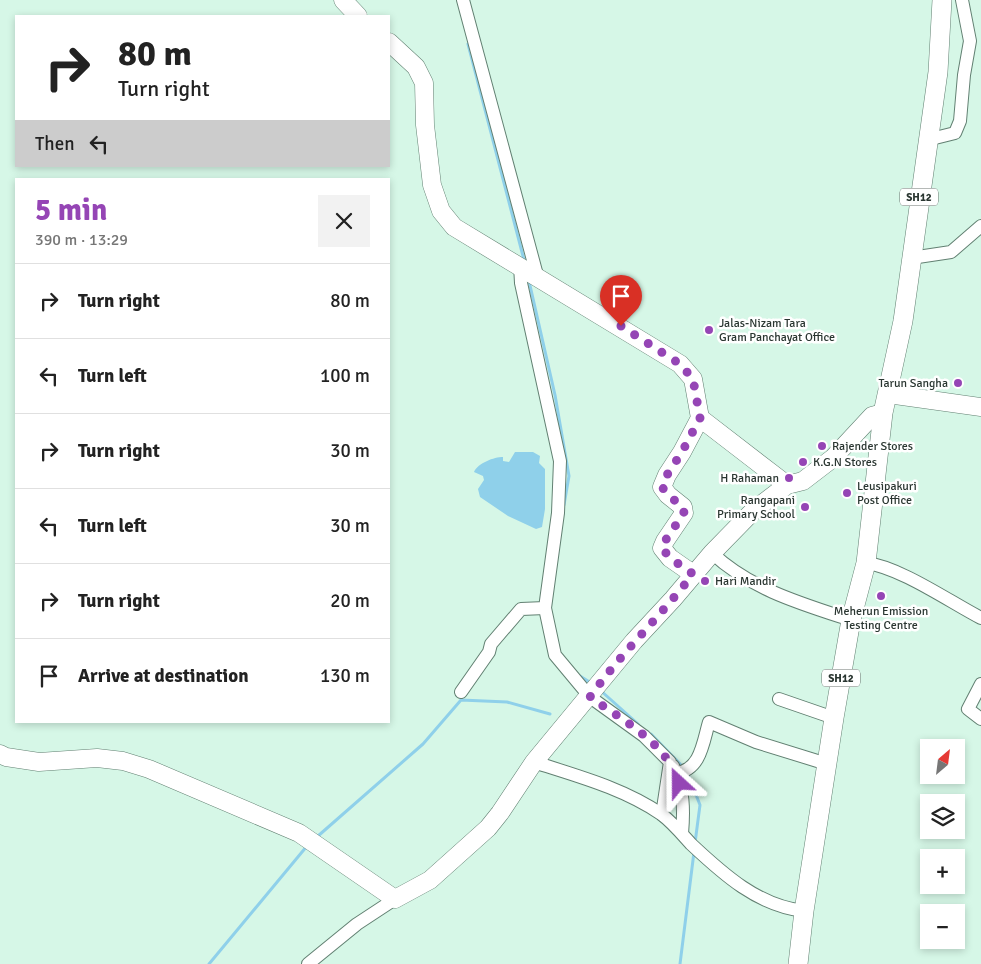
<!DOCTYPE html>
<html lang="en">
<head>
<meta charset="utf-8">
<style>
	body { margin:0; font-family:Signika,sans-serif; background:#f2f2f2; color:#222; height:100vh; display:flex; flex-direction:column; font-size:19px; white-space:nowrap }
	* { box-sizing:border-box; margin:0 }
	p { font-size:16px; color:#767676 }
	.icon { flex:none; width:28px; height:28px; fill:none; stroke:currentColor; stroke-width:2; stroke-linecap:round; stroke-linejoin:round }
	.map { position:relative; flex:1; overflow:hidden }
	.panel { position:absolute; left:15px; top:178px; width:375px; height:545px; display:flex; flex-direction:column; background:#fff; border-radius:0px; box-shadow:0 2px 8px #0003 }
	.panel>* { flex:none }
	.guide { position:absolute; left:15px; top:15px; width:375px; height:152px; border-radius:0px; box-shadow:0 2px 8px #0003; background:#fff; color:#222; overflow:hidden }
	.needle { width:32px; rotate:28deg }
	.fabs { position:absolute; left:920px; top:739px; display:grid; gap:10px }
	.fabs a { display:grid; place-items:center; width:45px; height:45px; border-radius:0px; background:#fff; box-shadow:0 2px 8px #0003; font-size:25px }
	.pin { position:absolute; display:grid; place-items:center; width:42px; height:42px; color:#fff; margin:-51px -21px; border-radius:50% 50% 50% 0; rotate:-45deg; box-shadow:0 0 5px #0007 }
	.pin .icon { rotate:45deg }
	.me { position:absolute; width:55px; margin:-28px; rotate:336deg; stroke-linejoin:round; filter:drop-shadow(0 0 4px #0008) }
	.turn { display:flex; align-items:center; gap:18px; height:105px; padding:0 20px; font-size:22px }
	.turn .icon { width:65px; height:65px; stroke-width:2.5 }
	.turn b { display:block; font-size:35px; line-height:42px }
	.then { display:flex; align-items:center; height:48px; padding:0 20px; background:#0003; gap:10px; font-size:19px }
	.round { display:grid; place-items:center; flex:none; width:52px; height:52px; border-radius:0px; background:#f2f2f2 }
	.overview { display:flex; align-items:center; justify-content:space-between; height:85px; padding:0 20px }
	h1 { font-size:30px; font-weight:700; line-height:38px; color:#9545b5 }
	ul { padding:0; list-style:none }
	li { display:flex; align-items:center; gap:15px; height:75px; padding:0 20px; border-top:1px solid #e0e0e0 }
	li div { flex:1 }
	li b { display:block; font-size:19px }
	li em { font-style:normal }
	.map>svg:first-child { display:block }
	.water { fill:#8fd0ea }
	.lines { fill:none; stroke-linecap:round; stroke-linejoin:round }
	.stream { stroke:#8fd0ea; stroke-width:3 }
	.street-casing { stroke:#628072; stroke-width:14 }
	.secondary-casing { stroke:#628072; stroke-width:19 }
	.primary-casing { stroke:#628072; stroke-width:20 }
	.street { stroke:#fff; stroke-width:12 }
	.secondary { stroke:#fff; stroke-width:18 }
	.primary { stroke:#fff; stroke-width:19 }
	.route { stroke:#9545b5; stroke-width:9; stroke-dasharray:0 16.2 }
	.poi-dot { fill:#9545b5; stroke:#fff; stroke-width:2 }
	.labels { text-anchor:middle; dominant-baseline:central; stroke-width:5; stroke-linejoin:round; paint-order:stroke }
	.shield { fill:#fff; stroke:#6a726f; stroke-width:1 }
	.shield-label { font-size:11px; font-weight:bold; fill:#2a3631 }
	.poi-label { font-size:12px; fill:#2a3631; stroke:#fff; text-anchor:start }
</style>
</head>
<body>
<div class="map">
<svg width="981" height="964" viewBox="0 0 981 964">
	<rect width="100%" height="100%" fill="#d6f7e7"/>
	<path class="water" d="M 515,452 L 533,452 L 540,456 L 539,463 L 545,469 L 545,509 L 542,527 L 536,529 L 508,516 L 480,497 L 478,489 L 484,480 L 483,476 L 474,472 C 478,463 494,457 503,457 L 503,461 L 509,462 Z"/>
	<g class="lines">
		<path class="stream" d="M 468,44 L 524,260
			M 529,281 L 555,395 L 569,476 L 564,505
			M 580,676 L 591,683
			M 600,690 L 638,724
			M 651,734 L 683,767
			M 687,772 L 700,805 L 695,843
			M 318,836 L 423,744 L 461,700 L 507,702 L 550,714
			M 209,964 L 307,846
			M 680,964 L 694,852"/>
		<defs>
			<path id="street" d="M 463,0 L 537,275
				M 927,140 L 955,133 L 960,121 L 964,75 L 970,41 L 962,0
				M 911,258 L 951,252 L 981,226
				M 520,265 L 521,283 L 560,461 L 558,513 L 545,608 L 555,655 L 590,697 L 644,736 L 670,762 L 662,815
				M 712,553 C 750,589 802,604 851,620
				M 866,563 C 900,567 950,602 981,618
				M 981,684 L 968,709 L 981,719
				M 461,692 L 489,652 L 491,644 L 521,609 L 545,608
				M 779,699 L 834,718
				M 534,762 C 577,776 623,788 661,814 C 672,822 682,834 691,844 C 723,874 758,906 804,911
				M 673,766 C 684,788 684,811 682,834
				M 676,773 C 701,770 703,742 709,722 L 756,742 L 827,764
				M 308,964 L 357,924 L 395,899"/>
			<path id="secondary" d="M 343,0 L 358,16
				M 389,42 L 416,67 L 424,83 L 425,125 L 432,185 L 441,211 L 454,227 L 680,364 L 693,379 L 700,418 L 787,485
				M 888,394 L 981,407
				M 693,574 L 670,558 L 662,548 L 665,541 L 684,513 L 683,507 L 668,495 L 662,487 L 667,475 L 682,452 L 700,418
				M 0,754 L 6,757 L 39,762 L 97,758 L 123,761 L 149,769 L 299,833 L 395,899 L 430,880 L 488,828 L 500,813 L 534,762 L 634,641 L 673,599 L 712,553 L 754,510 L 787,485 L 803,481 L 833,458 L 872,416 L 883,413"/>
			<path id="primary" d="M 798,964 L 804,911 L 834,718 L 851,620 L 866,563 L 883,413 L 903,321 L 938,72 L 942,0"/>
		</defs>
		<use href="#street" class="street-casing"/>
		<use href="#secondary" class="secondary-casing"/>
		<use href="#primary" class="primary-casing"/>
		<use href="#street" class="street"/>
		<use href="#secondary" class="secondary"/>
		<use href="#primary" class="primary"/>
	</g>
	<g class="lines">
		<path class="route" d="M 621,326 L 680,364 L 693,379 L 700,418 L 682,452 L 667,475 L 662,487 L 668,495 L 683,507 L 684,513 L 665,541 L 662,548 L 670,558 L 693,574 C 660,617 621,653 590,697 C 622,720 667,743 679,783"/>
	</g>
	<g class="poi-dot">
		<circle cx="709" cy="330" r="5"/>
		<circle cx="958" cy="383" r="5"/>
		<circle cx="822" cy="446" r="5"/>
		<circle cx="803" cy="462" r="5"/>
		<circle cx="789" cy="478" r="5"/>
		<circle cx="847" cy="493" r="5"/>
		<circle cx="805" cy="507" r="5"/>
		<circle cx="705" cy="581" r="5"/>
		<circle cx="881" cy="596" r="5"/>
	</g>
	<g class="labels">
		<g class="shield">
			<rect x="900" y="188.5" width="38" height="17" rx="4"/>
			<rect x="822" y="669.5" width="38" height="17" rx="4"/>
		</g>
		<g class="shield-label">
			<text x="919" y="197">SH12</text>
			<text x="841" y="678">SH12</text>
		</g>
		<g class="poi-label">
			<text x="719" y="323">Jalas-Nizam Tara<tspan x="719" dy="14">Gram Panchayat Office</tspan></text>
			<text x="948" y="383" text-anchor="end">Tarun Sangha</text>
			<text x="832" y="446">Rajender Stores</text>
			<text x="813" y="462">K.G.N Stores</text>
			<text x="779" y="478" text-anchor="end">H Rahaman</text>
			<text x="857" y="486">Leusipakuri<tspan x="857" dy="14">Post Office</tspan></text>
			<text x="795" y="500" text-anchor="end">Rangapani<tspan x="795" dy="14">Primary School</tspan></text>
			<text x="715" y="581">Hari Mandir</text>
			<text x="881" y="611" text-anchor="middle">Meherun Emission<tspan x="881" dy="14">Testing Centre</tspan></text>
		</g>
	</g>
</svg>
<div class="fabs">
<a><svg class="needle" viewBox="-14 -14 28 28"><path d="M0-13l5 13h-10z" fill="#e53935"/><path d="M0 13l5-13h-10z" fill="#767676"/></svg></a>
<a><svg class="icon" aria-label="layers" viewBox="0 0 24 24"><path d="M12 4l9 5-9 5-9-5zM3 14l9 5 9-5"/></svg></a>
<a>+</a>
<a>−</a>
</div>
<div class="pin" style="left:621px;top:326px;background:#d93025"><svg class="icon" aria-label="arrive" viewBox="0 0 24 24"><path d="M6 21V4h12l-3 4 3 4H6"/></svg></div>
<svg class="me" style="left:679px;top:783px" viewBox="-20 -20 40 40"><path d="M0-17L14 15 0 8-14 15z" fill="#9545b5" stroke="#fff" stroke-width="4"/></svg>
<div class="guide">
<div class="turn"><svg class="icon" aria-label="right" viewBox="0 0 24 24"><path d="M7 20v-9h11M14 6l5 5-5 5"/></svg><div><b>80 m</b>Turn right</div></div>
<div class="then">Then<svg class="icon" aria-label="left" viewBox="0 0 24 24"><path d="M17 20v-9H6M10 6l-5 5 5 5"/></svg></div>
</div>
<section class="panel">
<div class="overview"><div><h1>5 min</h1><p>390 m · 13:29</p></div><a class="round"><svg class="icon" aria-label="close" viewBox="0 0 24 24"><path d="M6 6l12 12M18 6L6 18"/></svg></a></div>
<ul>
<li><svg class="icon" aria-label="right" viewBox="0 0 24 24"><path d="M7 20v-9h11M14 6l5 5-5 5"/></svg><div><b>Turn right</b></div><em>80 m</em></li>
<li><svg class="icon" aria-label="left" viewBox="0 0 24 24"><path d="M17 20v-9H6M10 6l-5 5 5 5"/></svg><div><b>Turn left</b></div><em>100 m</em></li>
<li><svg class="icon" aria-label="right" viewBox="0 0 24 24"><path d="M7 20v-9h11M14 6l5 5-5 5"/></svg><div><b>Turn right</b></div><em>30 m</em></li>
<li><svg class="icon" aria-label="left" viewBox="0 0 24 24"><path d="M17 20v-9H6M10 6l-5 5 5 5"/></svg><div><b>Turn left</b></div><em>30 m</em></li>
<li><svg class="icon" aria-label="right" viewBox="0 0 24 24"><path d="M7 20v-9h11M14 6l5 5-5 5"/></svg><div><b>Turn right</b></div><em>20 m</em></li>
<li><svg class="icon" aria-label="arrive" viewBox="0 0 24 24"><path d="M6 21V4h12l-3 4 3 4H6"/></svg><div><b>Arrive at destination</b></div><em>130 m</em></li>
</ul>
</section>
</div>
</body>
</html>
